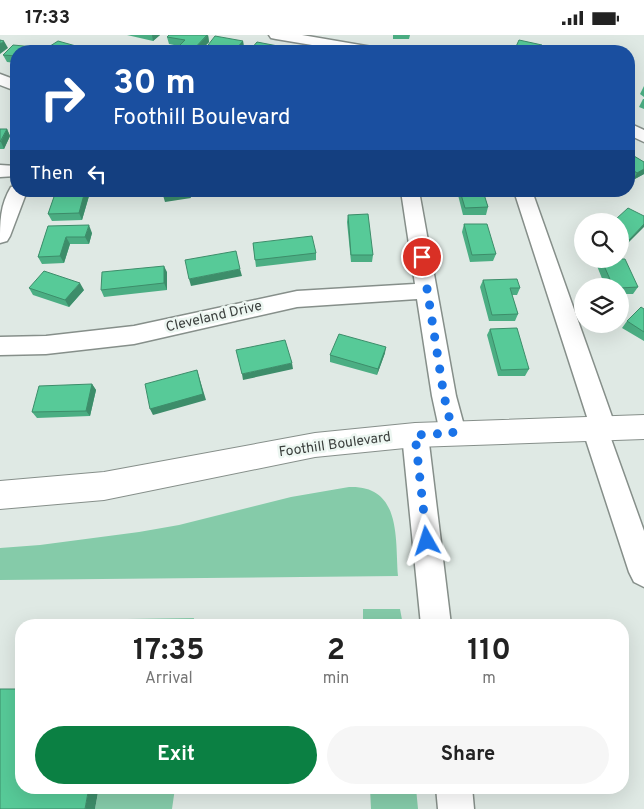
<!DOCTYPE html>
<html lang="en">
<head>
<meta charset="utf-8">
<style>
	body { margin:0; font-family:Overpass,sans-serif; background:#f6f6f6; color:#222; height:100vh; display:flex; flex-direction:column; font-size:19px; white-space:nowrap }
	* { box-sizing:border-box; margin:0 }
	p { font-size:16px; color:#767676 }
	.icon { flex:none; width:28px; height:28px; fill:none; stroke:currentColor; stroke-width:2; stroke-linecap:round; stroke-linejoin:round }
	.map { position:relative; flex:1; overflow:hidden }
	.details { position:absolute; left:15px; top:584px; width:614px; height:175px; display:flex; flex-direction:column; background:#fff; border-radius:20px; box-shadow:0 5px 20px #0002 }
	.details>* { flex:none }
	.banner { position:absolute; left:10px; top:10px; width:625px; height:152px; border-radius:20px; box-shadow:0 5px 20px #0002; background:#1a4fa0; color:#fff; overflow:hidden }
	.controls { position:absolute; left:574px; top:178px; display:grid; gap:10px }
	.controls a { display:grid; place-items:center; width:55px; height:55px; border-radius:50%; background:#fff; box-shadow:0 5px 20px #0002; font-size:25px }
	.pin { position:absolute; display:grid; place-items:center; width:42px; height:42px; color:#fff; margin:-21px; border:2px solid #fff; border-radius:50%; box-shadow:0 1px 5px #0007 }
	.me { position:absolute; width:55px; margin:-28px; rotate:354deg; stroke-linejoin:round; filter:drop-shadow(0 0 4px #0008) }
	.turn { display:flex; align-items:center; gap:18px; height:105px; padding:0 20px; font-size:22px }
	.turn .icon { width:65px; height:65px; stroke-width:2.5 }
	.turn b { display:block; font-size:35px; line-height:42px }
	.then { display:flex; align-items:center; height:48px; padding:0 20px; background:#0003; gap:10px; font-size:19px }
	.eta { display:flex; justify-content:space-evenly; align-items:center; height:85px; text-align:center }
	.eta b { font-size:30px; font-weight:700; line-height:35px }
	.button { display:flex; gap:10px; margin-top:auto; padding:10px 20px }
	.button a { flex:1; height:58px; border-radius:30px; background:#0b8043; color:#fff; font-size:20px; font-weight:700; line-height:58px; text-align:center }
	.button a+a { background:#f6f6f6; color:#222 }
	.status { display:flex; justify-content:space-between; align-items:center; height:35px; padding:0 25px; background:#fff; direction:ltr }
	.status svg { height:14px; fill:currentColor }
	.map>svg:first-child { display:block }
	.green { fill:#85cba9 }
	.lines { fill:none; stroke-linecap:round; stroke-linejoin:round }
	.minor-casing { stroke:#868f8a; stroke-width:3 }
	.major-casing { stroke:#868f8a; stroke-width:2 }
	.minor { fill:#fff; fill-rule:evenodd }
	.major { fill:#fff; fill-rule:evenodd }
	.wall { fill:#4bae83 }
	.shaded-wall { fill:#3d8d6a }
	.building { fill:#57ca98; stroke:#3d8d6a }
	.route { stroke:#1a73e8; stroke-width:9; stroke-dasharray:0 16.2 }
	.labels { text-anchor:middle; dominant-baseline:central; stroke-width:5; stroke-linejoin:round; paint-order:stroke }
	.street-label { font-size:14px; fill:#3a3e3c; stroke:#ecf6f1 }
</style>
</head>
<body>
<div class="status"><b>17:33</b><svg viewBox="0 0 49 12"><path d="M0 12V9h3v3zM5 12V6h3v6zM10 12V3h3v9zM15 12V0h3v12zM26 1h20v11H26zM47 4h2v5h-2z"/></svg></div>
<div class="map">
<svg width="644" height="774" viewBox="0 0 644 774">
	<rect width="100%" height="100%" fill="#dfe9e4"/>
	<path class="green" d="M 349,452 C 402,450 395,504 398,541 L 0,545 L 0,513 L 40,510 L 139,497 L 179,490 L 291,462 Z
		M 363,574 L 400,574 L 403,590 L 363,590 Z
		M 194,583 L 193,590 L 120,590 L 127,584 Z
		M 99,753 L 175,753 L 172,774 L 95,774 Z
		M 370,753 L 416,753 L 418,774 L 371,774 Z"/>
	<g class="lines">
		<defs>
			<path id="minor" d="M 269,0 L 302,0 L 372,12 L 377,13 L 379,16 L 348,16 L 276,4 L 271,3 Z
				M 0,39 L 16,45 L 16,56 L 0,50 Z
				M 629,88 L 644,95 L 644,107 L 629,100 Z
				M 0,130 L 16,131 L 16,141 L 0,142 Z
				M 16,151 L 16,156 L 27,156 L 10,201 L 7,206 L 0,208 C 0,187 0,170 11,152 Z
				M 401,156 L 419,156 L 456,361 L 466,398 L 462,406 L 453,409 L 444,406 L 440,398 L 432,361 L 417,264 L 297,272 L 134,309 L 46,319 L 0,320 L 0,302 L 46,301 L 134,291 L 297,256 L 415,249 Z
				M 514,156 L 532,156 L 616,393 L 610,401 L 644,496 L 644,552 L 634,547 L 629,537 L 582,393 L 588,385 Z
				M 415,389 L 424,392 L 428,400 L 451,590 L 421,590 L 402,400 L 406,392 Z
				M 436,752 L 472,752 L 474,774 L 438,774 Z"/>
			<path id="major" d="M 644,380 L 644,404 L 415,412 L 315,422 L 104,465 L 0,474 L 0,446 L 104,437 L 315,398 L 415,388 Z"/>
		</defs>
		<use href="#minor" class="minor-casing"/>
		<use href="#major" class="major-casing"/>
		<use href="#minor" class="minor"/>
		<use href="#major" class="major"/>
	</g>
	<path class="wall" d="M 127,0 L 160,0 L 153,6 Z
		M 208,0 L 209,7 L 200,16 L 175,16 L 175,15 L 179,11 L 169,9 L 167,2 Z
		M 393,0 L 410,0 L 409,4 L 393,4 Z
		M 243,6 L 244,13 L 241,16 L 209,16 L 208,10 Z
		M 76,11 L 78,14 L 75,16 L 48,16 L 47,13 Z
		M 16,16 L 16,28 L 7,27 L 3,20 Z
		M 644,51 L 644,62 L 640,59 Z
		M 643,64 L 644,64 L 644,74 L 639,72 Z
		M 0,94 L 7,94 L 10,101 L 4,114 L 0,114 Z
		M 629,118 L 644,127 L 644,139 L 633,145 L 629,142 Z
		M 56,156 L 87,156 L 89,161 L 82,185 L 52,186 L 48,179 Z
		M 457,156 L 483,156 L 488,172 L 486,180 L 463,180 Z
		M 348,180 L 373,220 L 372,227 L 351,227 L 347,187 Z
		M 644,181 L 624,212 L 620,210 L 620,186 L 616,184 Z
		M 464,189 L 496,219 L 493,226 L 470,227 L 462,197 Z
		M 48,191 L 92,198 L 89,209 L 70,209 L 64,228 L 42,229 L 38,222 Z
		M 253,208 L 316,218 L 316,225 L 256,232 Z
		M 601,224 L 638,252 L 633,259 L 620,259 L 620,251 L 605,251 L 597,231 Z
		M 167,237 L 167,255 L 104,262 L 101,255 Z
		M 483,245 L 520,253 L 517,260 L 512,260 L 518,279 L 515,286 L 489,286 L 480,252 Z
		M 29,253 L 84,255 L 69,272 L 33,260 Z
		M 644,274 L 644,306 L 622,293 L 627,286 Z
		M 490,294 L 529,334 L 525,341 L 498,341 L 487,300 Z
		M 385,318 L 377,340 L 330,327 L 330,320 Z
		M 92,349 L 96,355 L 90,381 L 37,383 L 32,377 Z"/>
	<path class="shaded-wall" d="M 152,0 L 160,0 L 153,6 Z
		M 208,0 L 209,7 L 200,16 L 192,16 Z
		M 4,6 L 8,13 L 0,19 L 0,9 Z
		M 243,6 L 244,13 L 241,16 L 236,16 L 235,15 Z
		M 76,11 L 78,14 L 75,16 L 68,16 Z
		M 35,12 L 37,16 L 32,16 Z
		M 7,94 L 10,101 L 4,114 L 1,107 Z
		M 644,134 L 644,139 L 633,145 L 637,138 Z
		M 85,156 L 87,156 L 89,161 L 82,185 L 79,178 Z
		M 164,156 L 189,156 L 191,163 L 165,167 L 162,157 Z
		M 644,189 L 644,192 L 624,212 L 629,205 Z
		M 89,190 L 92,198 L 89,209 L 85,202 Z
		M 66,202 L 70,209 L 64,228 L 60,221 Z
		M 164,231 L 167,237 L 167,255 L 164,248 Z
		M 240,234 L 242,241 L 191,251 L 189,244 Z
		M 80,248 L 84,255 L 69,272 L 65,265 Z
		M 386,312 L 385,318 L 377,340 L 378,334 Z
		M 292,328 L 293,334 L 243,345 L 242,339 Z
		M 197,335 L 206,365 L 153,380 L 150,374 Z
		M 92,349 L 96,355 L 90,381 L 86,376 Z
		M 89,752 L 99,752 L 95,774 L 85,774 Z"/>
	<path class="building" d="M 169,0 L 207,0 L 192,16 L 182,16 L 175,15 L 185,5 L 167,2 Z
		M 215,1 L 243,6 L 235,15 L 208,10 Z
		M 0,5 L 4,6 L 0,9 Z
		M 519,5 L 542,10 L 538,16 L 514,16 Z
		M 58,6 L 76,11 L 68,16 L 57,16 L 47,13 Z
		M 257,7 L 283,12 L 280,16 L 257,16 L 250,15 Z
		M 13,10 L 35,12 L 32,16 L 16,16 L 16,21 L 3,20 Z
		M 567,13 L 579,16 L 564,16 Z
		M 0,94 L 7,94 L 0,107 Z
		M 629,118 L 644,127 L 644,134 L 637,138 L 629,132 Z
		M 56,156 L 85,156 L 79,178 L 48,179 Z
		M 460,156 L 483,156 L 488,172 L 465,173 Z
		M 628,173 L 644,181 L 644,189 L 629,205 L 620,201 L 620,186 L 602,186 L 608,180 L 616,184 Z
		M 368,179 L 373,220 L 351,220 L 348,180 Z
		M 464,189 L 487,189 L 496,219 L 472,220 Z
		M 89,190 L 85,202 L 66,202 L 60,221 L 38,222 L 48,191 Z
		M 312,201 L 316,218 L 255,225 L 253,208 Z
		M 236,216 L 240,234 L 189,244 L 185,225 Z
		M 601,224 L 625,224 L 638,252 L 620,253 L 620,251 L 613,251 Z
		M 164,231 L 164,248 L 101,255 L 102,237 Z
		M 44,236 L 80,248 L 65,265 L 29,253 Z
		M 517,244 L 520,253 L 510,253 L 518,279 L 492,280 L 483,245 Z
		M 641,272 L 644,274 L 644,297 L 627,286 Z
		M 517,293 L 529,334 L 501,335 L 490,294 Z
		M 339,299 L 386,312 L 378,334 L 330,320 Z
		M 285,305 L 292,328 L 242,339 L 236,315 Z
		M 197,335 L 203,359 L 150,374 L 145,349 Z
		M 92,349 L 86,376 L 32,377 L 39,351 Z
		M 0,654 L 21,654 L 21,752 L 89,752 L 85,774 L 0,774 Z"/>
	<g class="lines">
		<path class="route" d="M 422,222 L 444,361 L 453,398 L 415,400 L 427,506"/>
	</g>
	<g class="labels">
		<g class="street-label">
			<text transform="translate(214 282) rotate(-13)">Cleveland Drive</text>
			<text transform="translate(335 410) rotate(-8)">Foothill Boulevard</text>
		</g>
	</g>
</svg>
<div class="controls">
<a><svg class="icon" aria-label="search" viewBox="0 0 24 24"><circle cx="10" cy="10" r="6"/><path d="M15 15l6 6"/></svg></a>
<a><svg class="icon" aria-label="layers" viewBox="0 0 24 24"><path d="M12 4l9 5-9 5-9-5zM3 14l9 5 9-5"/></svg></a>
</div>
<div class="pin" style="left:422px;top:222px;background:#d93025"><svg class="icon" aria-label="arrive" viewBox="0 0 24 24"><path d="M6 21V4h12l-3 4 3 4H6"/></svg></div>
<svg class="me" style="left:427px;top:506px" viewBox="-20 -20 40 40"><path d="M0-17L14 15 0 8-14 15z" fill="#1a73e8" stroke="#fff" stroke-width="4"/></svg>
<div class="banner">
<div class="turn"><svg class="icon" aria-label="right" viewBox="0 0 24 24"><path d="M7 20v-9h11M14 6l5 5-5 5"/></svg><div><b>30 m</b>Foothill Boulevard</div></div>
<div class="then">Then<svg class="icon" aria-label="left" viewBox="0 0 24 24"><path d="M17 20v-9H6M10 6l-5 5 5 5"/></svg></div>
</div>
<section class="details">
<div class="eta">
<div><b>17:35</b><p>Arrival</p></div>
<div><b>2</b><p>min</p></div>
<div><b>110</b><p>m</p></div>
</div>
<div class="button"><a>Exit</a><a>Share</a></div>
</section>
</div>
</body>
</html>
